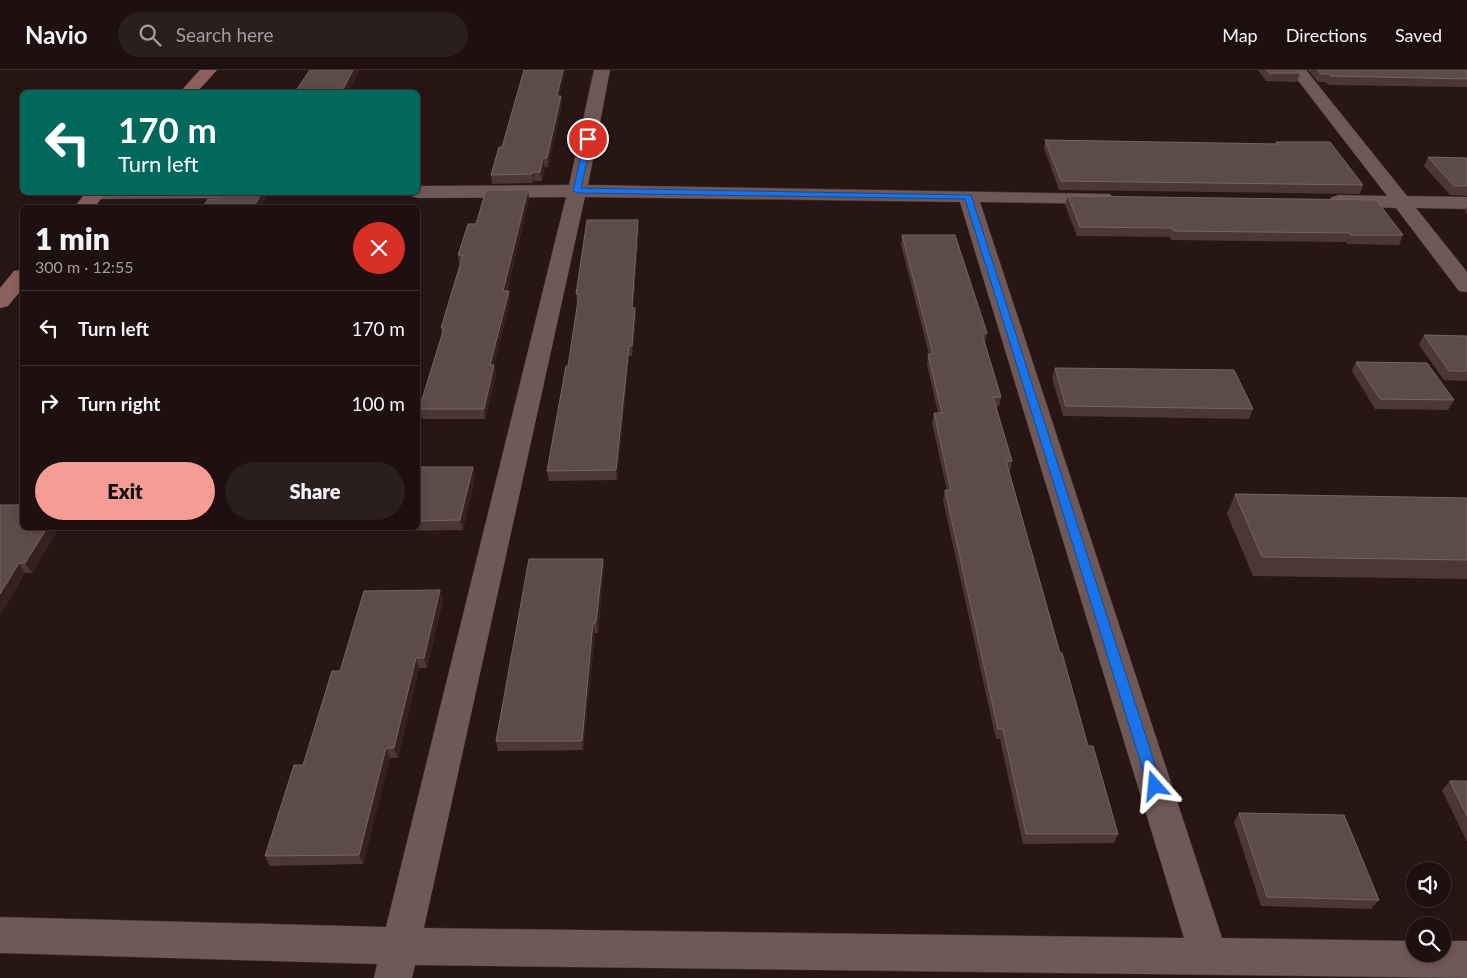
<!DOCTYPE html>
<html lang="en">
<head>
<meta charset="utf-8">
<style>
	body { margin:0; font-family:Lato,sans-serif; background:#2b1e1e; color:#f1f3f6; height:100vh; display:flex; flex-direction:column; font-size:19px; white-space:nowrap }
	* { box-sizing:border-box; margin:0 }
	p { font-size:16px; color:#a19d9f }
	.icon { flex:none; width:28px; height:28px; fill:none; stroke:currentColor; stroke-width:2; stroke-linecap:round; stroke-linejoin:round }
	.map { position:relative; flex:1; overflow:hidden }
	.panel { position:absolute; left:20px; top:135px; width:400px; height:325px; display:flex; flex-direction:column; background:#1e1010; border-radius:8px; box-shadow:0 2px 8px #0003,0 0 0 1px #3c3030 }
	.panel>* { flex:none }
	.top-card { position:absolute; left:20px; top:20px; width:400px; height:105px; border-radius:8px; box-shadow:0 2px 8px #0003,0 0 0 1px #3c3030; background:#00695c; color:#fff; overflow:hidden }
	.buttons { position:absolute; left:1406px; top:792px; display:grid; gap:10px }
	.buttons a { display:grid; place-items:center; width:45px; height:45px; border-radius:50%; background:#1e1010; box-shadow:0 2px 8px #0003,0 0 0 1px #3c3030; font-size:25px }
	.pin { position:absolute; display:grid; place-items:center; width:42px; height:42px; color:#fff; margin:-21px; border:2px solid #fff; border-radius:50%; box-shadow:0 1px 5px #0007 }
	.me { position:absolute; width:55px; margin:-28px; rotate:342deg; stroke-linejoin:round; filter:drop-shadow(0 0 4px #0008) }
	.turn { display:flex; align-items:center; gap:18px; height:105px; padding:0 15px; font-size:22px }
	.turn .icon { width:65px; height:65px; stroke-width:2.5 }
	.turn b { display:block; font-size:35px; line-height:42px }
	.round { display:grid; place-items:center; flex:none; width:52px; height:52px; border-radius:26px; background:#2b1e1e }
	.headline { display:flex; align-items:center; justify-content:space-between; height:85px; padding:0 15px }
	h1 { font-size:30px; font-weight:800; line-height:38px }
	.action { display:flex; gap:10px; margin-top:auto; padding:10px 15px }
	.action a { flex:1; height:58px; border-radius:30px; background:#f59c95; color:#111; font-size:20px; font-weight:800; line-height:58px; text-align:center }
	.action a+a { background:#2b1e1e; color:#f1f3f6 }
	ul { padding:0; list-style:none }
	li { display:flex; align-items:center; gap:15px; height:75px; padding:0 15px; border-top:1px solid #3c3030 }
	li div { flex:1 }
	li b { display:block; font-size:19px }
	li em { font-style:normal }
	header { display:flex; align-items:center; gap:30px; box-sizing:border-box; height:70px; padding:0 25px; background:#1e1010; border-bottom:1px solid #3c3030 }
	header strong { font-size:24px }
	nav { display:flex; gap:28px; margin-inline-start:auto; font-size:18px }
	.search { width:350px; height:45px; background:#2b1e1e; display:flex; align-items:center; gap:12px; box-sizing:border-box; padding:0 18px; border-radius:28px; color:#a19d9f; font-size:19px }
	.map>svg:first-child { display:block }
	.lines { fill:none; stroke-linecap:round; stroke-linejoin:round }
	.street-casing { stroke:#3e3131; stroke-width:1 }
	.secondary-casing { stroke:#3e3131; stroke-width:1 }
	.street { fill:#6f5957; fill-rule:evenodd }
	.secondary { fill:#8c605d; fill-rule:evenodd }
	.wall { fill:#4a3736 }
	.shaded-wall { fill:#352220 }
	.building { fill:#5d4b49; stroke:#756462 }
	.route { fill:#1a73e8; stroke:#114b97 }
</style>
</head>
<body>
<header>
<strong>Navio</strong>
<div class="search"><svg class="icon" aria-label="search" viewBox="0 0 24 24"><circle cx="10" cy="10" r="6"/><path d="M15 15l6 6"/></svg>Search here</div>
<nav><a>Map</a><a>Directions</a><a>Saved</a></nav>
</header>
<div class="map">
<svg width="1467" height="908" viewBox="0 0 1467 908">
	<rect width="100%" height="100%" fill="#281615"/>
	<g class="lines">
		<defs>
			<path id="street" d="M 594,0 L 610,0 L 588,115 L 1110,124 L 1113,128 L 1110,132 L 1103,134 L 980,132 L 1222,868 L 1415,871 L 1415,884 L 1442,884 L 1442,871 L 1467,871 L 1467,908 L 415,895 L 412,908 L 374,908 L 377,894 L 0,883 L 0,847 L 386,857 L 566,127 L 418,128 L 411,126 L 409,122 L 418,122 L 418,116 L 569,115 ZM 585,127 L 960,132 L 1184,868 L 424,858 Z
				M 1290,0 L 1306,0 L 1407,126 L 1467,127 L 1467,139 L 1416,138 L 1467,202 L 1467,222 L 1459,221 L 1396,138 L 1332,135 L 1329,131 L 1332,127 L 1339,125 L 1387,126 Z
				M 87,122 L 226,122 L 224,126 L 217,128 L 96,129 L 89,127 Z"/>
			<path id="secondary" d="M 200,0 L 217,0 L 197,22 L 180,22 Z
				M 86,122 L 106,122 L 94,138 L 74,138 Z
				M 22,200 L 22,219 L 8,236 L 0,238 L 0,218 L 14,201 Z"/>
		</defs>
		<use href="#street" class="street-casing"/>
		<use href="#secondary" class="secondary-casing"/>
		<use href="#street" class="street"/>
		<use href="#secondary" class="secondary"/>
	</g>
	<path class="wall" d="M 360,0 L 347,22 L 295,22 Z
		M 1258,0 L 1297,0 L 1300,3 L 1297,12 L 1266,11 Z
		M 1308,0 L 1467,0 L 1467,17 L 1328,15 L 1326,12 L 1318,12 Z
		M 560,26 L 562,34 L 548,97 L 545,97 L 542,111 L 534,111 L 533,113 L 492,114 L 491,105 L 502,77 Z
		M 1045,70 L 1275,74 L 1276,72 L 1363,115 L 1360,124 L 1059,120 L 1044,78 Z
		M 1428,87 L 1467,88 L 1467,126 L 1450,125 L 1424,96 Z
		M 528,120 L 529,129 L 507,221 L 509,221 L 510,231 L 494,296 L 496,305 L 485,349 L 422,349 L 419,339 L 442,265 L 441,258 L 461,194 L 459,194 L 458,185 L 476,154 Z
		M 1068,126 L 1403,165 L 1399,175 L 1347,174 L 1346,172 L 1171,170 L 1170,167 L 1077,166 L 1065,135 Z
		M 1467,136 L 1467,144 L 1465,141 Z
		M 639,159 L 633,238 L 635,238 L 636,247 L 632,286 L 629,286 L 617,410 L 549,411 L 547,401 L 568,296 L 578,234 L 577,234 L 576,224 Z
		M 902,165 L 987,263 L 985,273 L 1001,327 L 999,336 L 996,337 L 1012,391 L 1010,401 L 1009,401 L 1060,583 L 1088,676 L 1118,764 L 1114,773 L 1023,774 L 1000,669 L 996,669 L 943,430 L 945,420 L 947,420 L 932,353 L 934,343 L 938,343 L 927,294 L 928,284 L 929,284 L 901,175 Z
		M 1424,265 L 1467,266 L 1467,311 L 1444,310 L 1419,275 Z
		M 1356,292 L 1454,330 L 1448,340 L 1375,339 L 1352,301 Z
		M 1055,298 L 1253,339 L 1249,349 L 1063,346 L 1052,308 Z
		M 418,397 L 473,397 L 475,407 L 463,460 L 392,461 L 391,458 L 418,458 Z
		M 1235,424 L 1467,428 L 1467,509 L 1253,506 L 1227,444 Z
		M 22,458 L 59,458 L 32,503 L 25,503 L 0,545 Z
		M 603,489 L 604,499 L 598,563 L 595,563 L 583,680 L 498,681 L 496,671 Z
		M 440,520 L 443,530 L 427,598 L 419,598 L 398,688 L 390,688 L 363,794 L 270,796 L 265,786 L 303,695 L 340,601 Z
		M 1450,711 L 1467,711 L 1467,772 L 1442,720 Z
		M 1239,743 L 1379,830 L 1371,839 L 1261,836 L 1234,752 Z"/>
	<path class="shaded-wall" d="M 353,0 L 360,0 L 347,22 L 343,22 L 343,19 Z
		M 563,0 L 566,0 L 558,34 L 557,26 Z
		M 561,26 L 562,34 L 548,97 L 547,88 Z
		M 543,88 L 545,97 L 542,111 L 540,102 Z
		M 533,102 L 534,111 L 533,113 L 532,104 Z
		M 528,120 L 529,129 L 504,231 L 503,221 Z
		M 262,122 L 270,122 L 261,138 L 253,138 Z
		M 638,150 L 639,159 L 632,247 L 632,238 Z
		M 509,221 L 510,231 L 494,296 L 496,305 L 485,349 L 484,339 L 490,295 Z
		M 635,238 L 636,247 L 632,286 L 632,276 Z
		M 629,276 L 629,286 L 617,410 L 616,400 Z
		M 473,397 L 475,407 L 463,460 L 460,450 Z
		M 47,458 L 59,458 L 32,503 L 25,493 Z
		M 603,489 L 604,499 L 598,563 L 596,553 Z
		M 19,493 L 25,503 L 0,545 L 0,524 Z
		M 440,520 L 443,530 L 427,598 L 424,588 Z
		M 593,553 L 595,563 L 583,680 L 582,671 Z
		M 416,588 L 419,598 L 398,688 L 394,678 Z
		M 386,678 L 390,688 L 363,794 L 359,785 Z"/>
	<path class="building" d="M 310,0 L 353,0 L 343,19 L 339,19 L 337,22 L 295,22 Z
		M 524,0 L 563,0 L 557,26 L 561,26 L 547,88 L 543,88 L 540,102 L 533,102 L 532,104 L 491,105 L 499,77 L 502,77 Z
		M 1266,0 L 1297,0 L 1300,3 L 1269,3 Z
		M 1318,0 L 1467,0 L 1467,9 L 1331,6 L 1329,4 L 1321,4 Z
		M 1045,70 L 1278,74 L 1276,72 L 1330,72 L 1363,115 L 1061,111 Z
		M 1428,87 L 1467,88 L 1467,116 L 1454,116 Z
		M 486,120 L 528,120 L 503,221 L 509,221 L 490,295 L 494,295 L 484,339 L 419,339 L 444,258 L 441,258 L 463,185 L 458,185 L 468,154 L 476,154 Z
		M 223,122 L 262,122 L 253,138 L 202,138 L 208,129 L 219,129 Z
		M 1068,126 L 1376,130 L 1403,165 L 1351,165 L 1350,163 L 1174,161 L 1172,158 L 1080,157 Z
		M 587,150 L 638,150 L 632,238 L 635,238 L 632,276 L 629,276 L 616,400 L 547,401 L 566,296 L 568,296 L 579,224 L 576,224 Z
		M 902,165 L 955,165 L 987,263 L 982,264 L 1001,327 L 993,327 L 1012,391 L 1006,391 L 1060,583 L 1062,583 L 1088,676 L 1093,676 L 1118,764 L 1026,764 L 1003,659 L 998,659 L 945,420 L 951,420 L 934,343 L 942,343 L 928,284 L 933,284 Z
		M 1424,265 L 1467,266 L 1467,301 L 1449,301 Z
		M 1356,292 L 1427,293 L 1454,330 L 1380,329 Z
		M 1055,298 L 1234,300 L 1253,339 L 1066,336 Z
		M 418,397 L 473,397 L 460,450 L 418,451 Z
		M 1235,424 L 1467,428 L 1467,490 L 1262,487 Z
		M 0,435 L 22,435 L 22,458 L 47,458 L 25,493 L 19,493 L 0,524 Z
		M 529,489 L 603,489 L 596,553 L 593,553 L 582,671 L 496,671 Z
		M 440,520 L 424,588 L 416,588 L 394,678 L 386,678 L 359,785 L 265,786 L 294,695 L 303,695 L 332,601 L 340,601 L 364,521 Z
		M 1450,711 L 1467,711 L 1467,746 Z
		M 1239,743 L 1344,745 L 1379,830 L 1267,827 Z"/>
	<path class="route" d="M 585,67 L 592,69 L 581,118 L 971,125 L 1162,716 L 1160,721 L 1155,722 L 1150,721 L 1148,716 L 965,129 L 577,123 L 573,121 Z"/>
</svg>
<div class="buttons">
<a><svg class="icon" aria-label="sound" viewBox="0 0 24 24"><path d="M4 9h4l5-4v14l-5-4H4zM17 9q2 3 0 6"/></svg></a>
<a><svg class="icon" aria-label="search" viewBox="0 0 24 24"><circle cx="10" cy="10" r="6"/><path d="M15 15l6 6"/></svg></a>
</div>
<div class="pin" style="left:588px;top:69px;background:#d93025"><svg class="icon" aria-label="arrive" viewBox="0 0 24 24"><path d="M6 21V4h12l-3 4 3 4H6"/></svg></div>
<svg class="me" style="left:1155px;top:716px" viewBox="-20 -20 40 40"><path d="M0-17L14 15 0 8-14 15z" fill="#1a73e8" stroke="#fff" stroke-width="4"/></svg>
<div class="top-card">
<div class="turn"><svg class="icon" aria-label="left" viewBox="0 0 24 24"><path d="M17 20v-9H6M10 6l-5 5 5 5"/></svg><div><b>170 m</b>Turn left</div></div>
</div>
<section class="panel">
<div class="headline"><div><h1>1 min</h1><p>300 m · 12:55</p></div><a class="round" style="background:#d93025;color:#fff"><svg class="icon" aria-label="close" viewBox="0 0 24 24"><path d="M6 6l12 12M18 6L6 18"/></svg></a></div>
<ul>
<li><svg class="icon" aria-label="left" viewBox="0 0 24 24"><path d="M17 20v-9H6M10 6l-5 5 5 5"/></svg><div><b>Turn left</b></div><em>170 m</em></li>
<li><svg class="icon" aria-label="right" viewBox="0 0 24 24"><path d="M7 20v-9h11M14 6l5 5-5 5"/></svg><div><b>Turn right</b></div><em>100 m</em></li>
</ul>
<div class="action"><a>Exit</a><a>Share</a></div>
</section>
</div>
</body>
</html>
